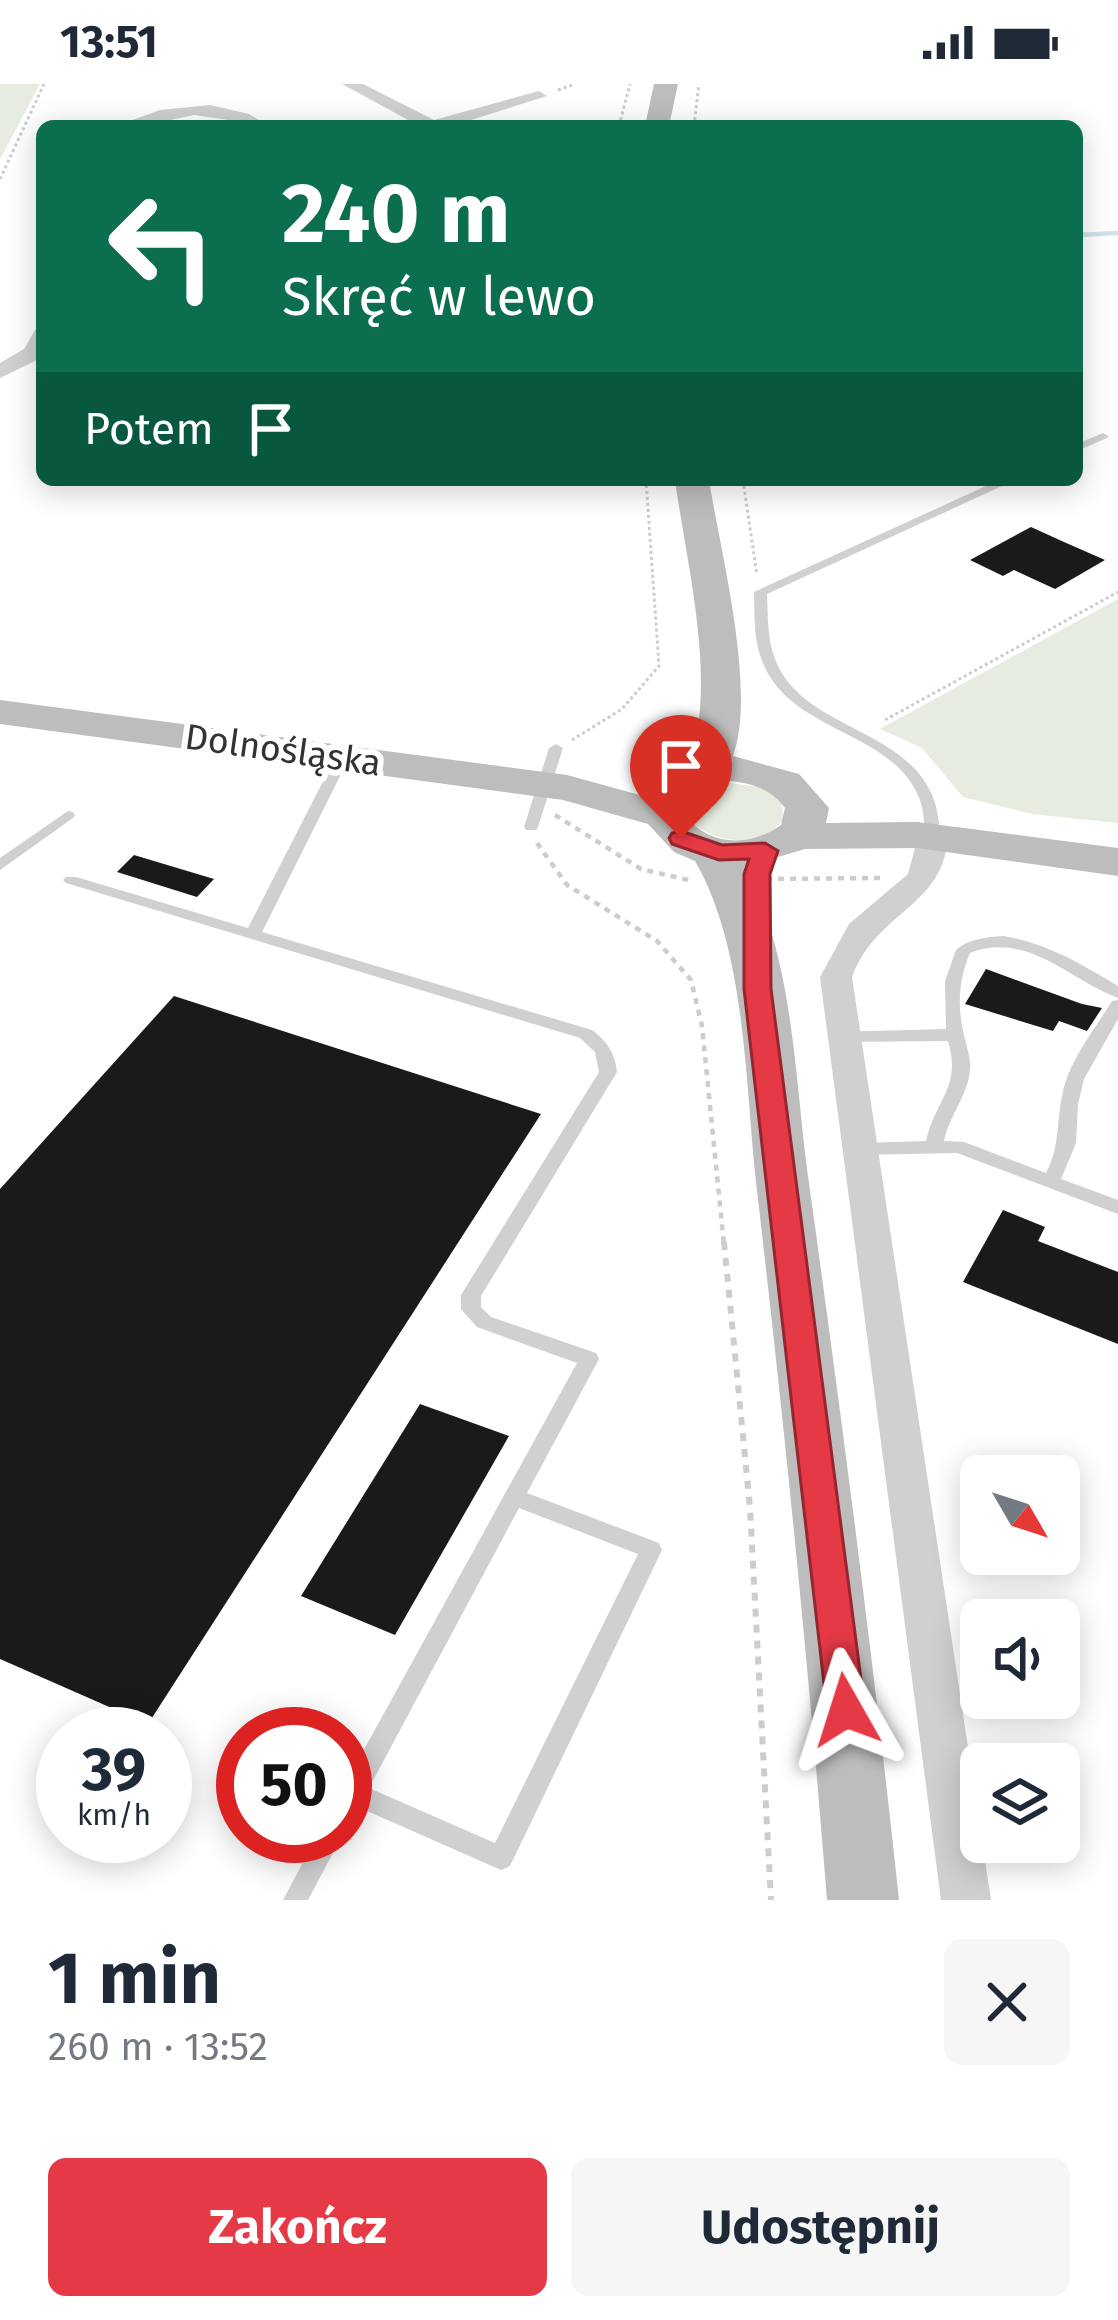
<!DOCTYPE html>
<html lang="pl">
<head>
<meta charset="utf-8">
<style>
	body { margin:0; font-family:"Fira Sans",sans-serif; background:#f6f6f7; color:#1f2937; height:100vh; display:flex; flex-direction:column; font-size:45px; white-space:nowrap }
	* { box-sizing:border-box; margin:0 }
	p { font-size:39px; color:#747a83 }
	.icon { flex:none; width:66px; height:66px; fill:none; stroke:currentColor; stroke-width:2; stroke-linecap:round; stroke-linejoin:round }
	.map { position:relative; height:1816px; overflow:hidden }
	.details { display:flex; flex-direction:column; background:#fff; flex:1 }
	.details>* { flex:none }
	.top-card { position:absolute; left:36px; top:36px; width:1047px; height:366px; border-radius:18px; box-shadow:0 6px 30px #0003; background:#0b6e4f; color:#fff; overflow:hidden }
	.needle { width:78px; rotate:129deg }
	.tools { position:absolute; left:960px; top:1371px; display:grid; gap:24px }
	.tools a { display:grid; place-items:center; width:120px; height:120px; border-radius:18px; background:#fff; box-shadow:0 6px 30px #0003; font-size:60px }
	.speed { position:absolute; left:36px; top:1623px; display:flex; gap:24px; font-size:60px; font-weight:700; text-align:center }
	.speed>* { display:grid; place-content:center; width:156px; height:156px; border-radius:50%; background:#fff; box-shadow:0 6px 30px #0003; line-height:1 }
	.speed small { font-size:30px; font-weight:400 }
	.speed .limit { border:18px solid #d22; background:#fff; color:#111 }
	.pin { position:absolute; display:grid; place-items:center; width:102px; height:102px; color:#fff; margin:-123px -51px; border-radius:50% 50% 50% 0; rotate:-45deg; box-shadow:0 0 12px #0007 }
	.pin .icon { rotate:45deg }
	.me { position:absolute; width:132px; margin:-66px; rotate:354deg; stroke-linejoin:round; filter:drop-shadow(0 0 9px #0008) }
	.turn { display:flex; align-items:center; gap:42px; height:252px; padding:0 48px; font-size:54px }
	.turn .icon { width:156px; height:156px; stroke-width:2.5 }
	.turn b { display:block; font-size:84px; line-height:102px }
	.then { display:flex; align-items:center; height:114px; padding:0 48px; background:#0003; gap:24px; font-size:45px }
	.round { display:grid; place-items:center; flex:none; width:126px; height:126px; border-radius:18px; background:#f6f6f7 }
	.headline { display:flex; align-items:center; justify-content:space-between; height:204px; padding:0 48px }
	h1 { font-size:72px; font-weight:700; line-height:90px }
	.button { display:flex; gap:24px; margin-top:auto; padding:24px 48px }
	.button a { flex:1; height:138px; border-radius:18px; background:#e63946; color:#fff; font-size:48px; font-weight:700; line-height:138px; text-align:center }
	.button a+a { background:#f6f6f7; color:#1f2937 }
	.status { display:flex; justify-content:space-between; align-items:center; height:84px; padding:0 60px; background:#fff; direction:ltr }
	.status svg { height:33px; fill:currentColor }
	.map>svg:first-child { display:block }
	.green { fill:#e6ecdf }
	.lines { fill:none; stroke-linecap:round; stroke-linejoin:round }
	.stream { stroke:#cfe2ee; stroke-width:4.5 }
	.building { fill:#1a1a1a }
	.path-far2 { stroke:#cdcdcd; stroke-width:3; stroke-dasharray:3 3; stroke-linecap:butt }
	.path-far1 { stroke:#cdcdcd; stroke-width:4.5; stroke-dasharray:6 6; stroke-linecap:butt }
	.path { stroke:#cdcdcd; stroke-width:6; stroke-dasharray:8 8; stroke-linecap:butt }
	.lane { fill:#d0d0d0; fill-rule:evenodd }
	.street { fill:#d0d0d0; fill-rule:evenodd }
	.secondary { fill:#bdbdbd; fill-rule:evenodd }
	.route { fill:#e63946; stroke:#96252e; stroke-width:3 }
	.labels { text-anchor:middle; dominant-baseline:central; stroke-width:12; stroke-linejoin:round; paint-order:stroke }
	.street-label { font-size:36px; fill:#333; stroke:#fff }
</style>
</head>
<body>
<div class="status"><b>13:51</b><svg viewBox="0 0 49 12"><path d="M0 12V9h3v3zM5 12V6h3v6zM10 12V3h3v9zM15 12V0h3v12zM26 1h20v11H26zM47 4h2v5h-2z"/></svg></div>
<div class="map">
<svg width="1118" height="1816" viewBox="0 0 1118 1816">
	<rect width="100%" height="100%" fill="#fff"/>
	<path class="green" d="M 0,0 L 40,0 L 0,75 Z
		M 1118,515 L 1118,739 L 1032,730 L 963,713 L 922,664 L 880,645 Z
		M 723,698 L 765,704 L 782,719 L 783,736 C 759,765 714,760 689,736 L 687,717 L 695,708 Z"/>
	<g class="lines">
		<path class="stream" d="M 1077,151 L 1118,149"/>
	</g>
	<path class="building" d="M 1031,443 L 1064,458 L 1105,476 L 1055,505 L 1014,486 L 1003,492 L 970,476 Z
		M 134,771 L 214,795 L 197,813 L 117,788 Z
		M 986,885 L 1082,920 L 1102,924 L 1087,947 L 1059,937 L 1053,947 L 965,920 Z
		M 174,912 L 541,1030 L 148,1640 L 0,1575 L 0,1105 Z
		M 1003,1126 L 1045,1143 L 1038,1157 L 1118,1188 L 1118,1260 L 963,1198 Z
		M 420,1320 L 509,1352 L 395,1551 L 301,1512 Z"/>
	<g class="lines">
		<path class="path-far2" d="M 558,6 L 575,0
			M 619,42 L 630,0
			M 694,42 L 699,0
			M 0,95 L 44,0
			M 743,396 L 757,491
			M 885,636 L 1118,508
			M 572,656 L 622,625 L 659,582 L 646,396"/>
		<path class="path-far1" d="M 555,731 L 641,785 L 688,796
			M 537,759 L 567,801 L 657,857 L 691,896 L 702,942 L 724,1161
			M 766,795 L 880,794"/>
		<path class="path" d="M 724,1158 L 750,1424 L 771,1816"/>
		<path class="lane" d="M 1103,349 L 1109,352 L 1107,354 L 1077,367 L 1077,360 Z
			M 999,396 L 1015,396 L 767,510 C 768,531 767,555 775,575 C 803,647 907,642 934,716 C 938,727 939,741 941,753 L 933,758 L 925,753 C 924,741 924,727 920,716 C 894,645 787,650 761,574 C 753,553 755,530 754,508 Z
			M 556,660 L 563,664 L 538,743 L 536,746 L 526,746 L 524,743 L 549,664 Z
			M 342,670 L 349,674 L 262,848 L 592,946 C 607,957 615,969 617,988 L 481,1212 L 481,1223 L 491,1233 L 596,1269 L 599,1275 L 527,1409 L 659,1459 L 662,1466 L 510,1782 L 501,1786 L 358,1723 L 353,1732 L 345,1735 L 345,1700 L 577,1279 L 477,1243 L 461,1225 L 461,1211 L 599,988 L 595,968 L 580,954 L 66,799 L 63,796 L 66,793 L 76,793 L 248,844 L 335,674 ZM 519,1424 L 638,1470 L 495,1759 L 369,1704 Z
			M 68,727 L 73,728 L 75,731 L 73,734 L 0,786 L 0,774 Z
			M 1003,852 C 1047,859 1081,880 1118,902 L 1118,914 C 1068,895 1028,847 970,869 C 958,897 957,926 965,955 C 967,965 971,974 970,984 C 970,1008 949,1032 944,1057 L 964,1058 L 1046,1089 C 1061,1061 1056,1033 1064,1003 C 1073,971 1095,945 1112,917 L 1118,916 L 1118,935 L 1084,995 L 1078,1020 L 1076,1059 L 1061,1095 L 1118,1116 L 1118,1130 L 957,1069 L 860,1071 L 854,1070 L 851,1065 L 854,1060 L 860,1059 L 926,1057 C 935,1016 962,1003 948,957 L 842,958 L 834,952 L 836,948 L 946,945 L 945,897 L 956,866 C 968,855 987,853 1003,852 Z
			M 317,1752 L 342,1752 L 308,1816 L 283,1816 Z"/>
		<path class="street" d="M 342,0 L 363,0 L 434,36 L 539,7 L 547,12 L 452,42 L 419,42 Z
			M 210,21 L 249,30 L 269,42 L 194,31 L 142,42 L 116,42 L 160,26 Z
			M 42,244 L 41,274 L 0,294 L 0,279 L 24,265 L 35,246 Z
			M 933,744 L 948,753 C 943,824 877,826 852,893 L 991,1816 L 941,1816 L 820,893 L 849,840 L 908,790 L 918,753 Z"/>
		<path class="secondary" d="M 654,0 L 678,0 L 669,42 L 645,42 Z
			M 675,396 L 709,396 C 720,466 757,606 733,672 L 799,690 L 829,724 L 826,739 L 917,738 L 1118,764 L 1118,792 L 917,764 L 805,765 L 744,783 C 792,864 795,993 807,1085 C 841,1328 873,1572 899,1816 L 827,1816 C 808,1576 784,1337 756,1098 C 745,998 746,865 695,777 L 674,768 L 648,740 L 563,716 L 0,640 L 0,616 L 567,691 L 647,713 L 656,696 L 688,680 C 719,602 686,478 675,396 ZM 729,697 C 752,699 771,705 785,724 L 781,741 C 750,763 709,763 685,731 L 690,712 Z"/>
	</g>
	<path class="route" d="M 681,747 L 722,761 L 765,759 L 778,767 L 770,790 L 771,905 L 865,1626 L 859,1639 L 846,1644 L 832,1639 L 827,1626 L 744,905 L 744,790 L 749,775 L 719,776 L 672,760 L 669,754 L 672,749 Z"/>
	<g class="labels">
		<g class="street-label">
			<text transform="translate(283 666) rotate(8)">Dolnośląska</text>
		</g>
	</g>
</svg>
<div class="tools">
<a><svg class="needle" viewBox="-14 -14 28 28"><path d="M0-13l5 13h-10z" fill="#e53935"/><path d="M0 13l5-13h-10z" fill="#747a83"/></svg></a>
<a><svg class="icon" aria-label="sound" viewBox="0 0 24 24"><path d="M4 9h4l5-4v14l-5-4H4zM17 9q2 3 0 6"/></svg></a>
<a><svg class="icon" aria-label="layers" viewBox="0 0 24 24"><path d="M12 4l9 5-9 5-9-5zM3 14l9 5 9-5"/></svg></a>
</div>
<div class="speed"><div>39<small>km/h</small></div><div class="limit">50</div></div>
<div class="pin" style="left:681px;top:754px;background:#d93025"><svg class="icon" aria-label="arrive" viewBox="0 0 24 24"><path d="M6 21V4h12l-3 4 3 4H6"/></svg></div>
<svg class="me" style="left:846px;top:1626px" viewBox="-20 -20 40 40"><path d="M0-17L14 15 0 8-14 15z" fill="#e63946" stroke="#fff" stroke-width="4"/></svg>
<div class="top-card">
<div class="turn"><svg class="icon" aria-label="left" viewBox="0 0 24 24"><path d="M17 20v-9H6M10 6l-5 5 5 5"/></svg><div><b>240 m</b>Skręć w lewo</div></div>
<div class="then">Potem<svg class="icon" aria-label="arrive" viewBox="0 0 24 24"><path d="M6 21V4h12l-3 4 3 4H6"/></svg></div>
</div>
</div>
<section class="details">
<div class="headline"><div><h1>1 min</h1><p>260 m · 13:52</p></div><a class="round"><svg class="icon" aria-label="close" viewBox="0 0 24 24"><path d="M6 6l12 12M18 6L6 18"/></svg></a></div>
<div class="button"><a>Zakończ</a><a>Udostępnij</a></div>
</section>
</body>
</html>
